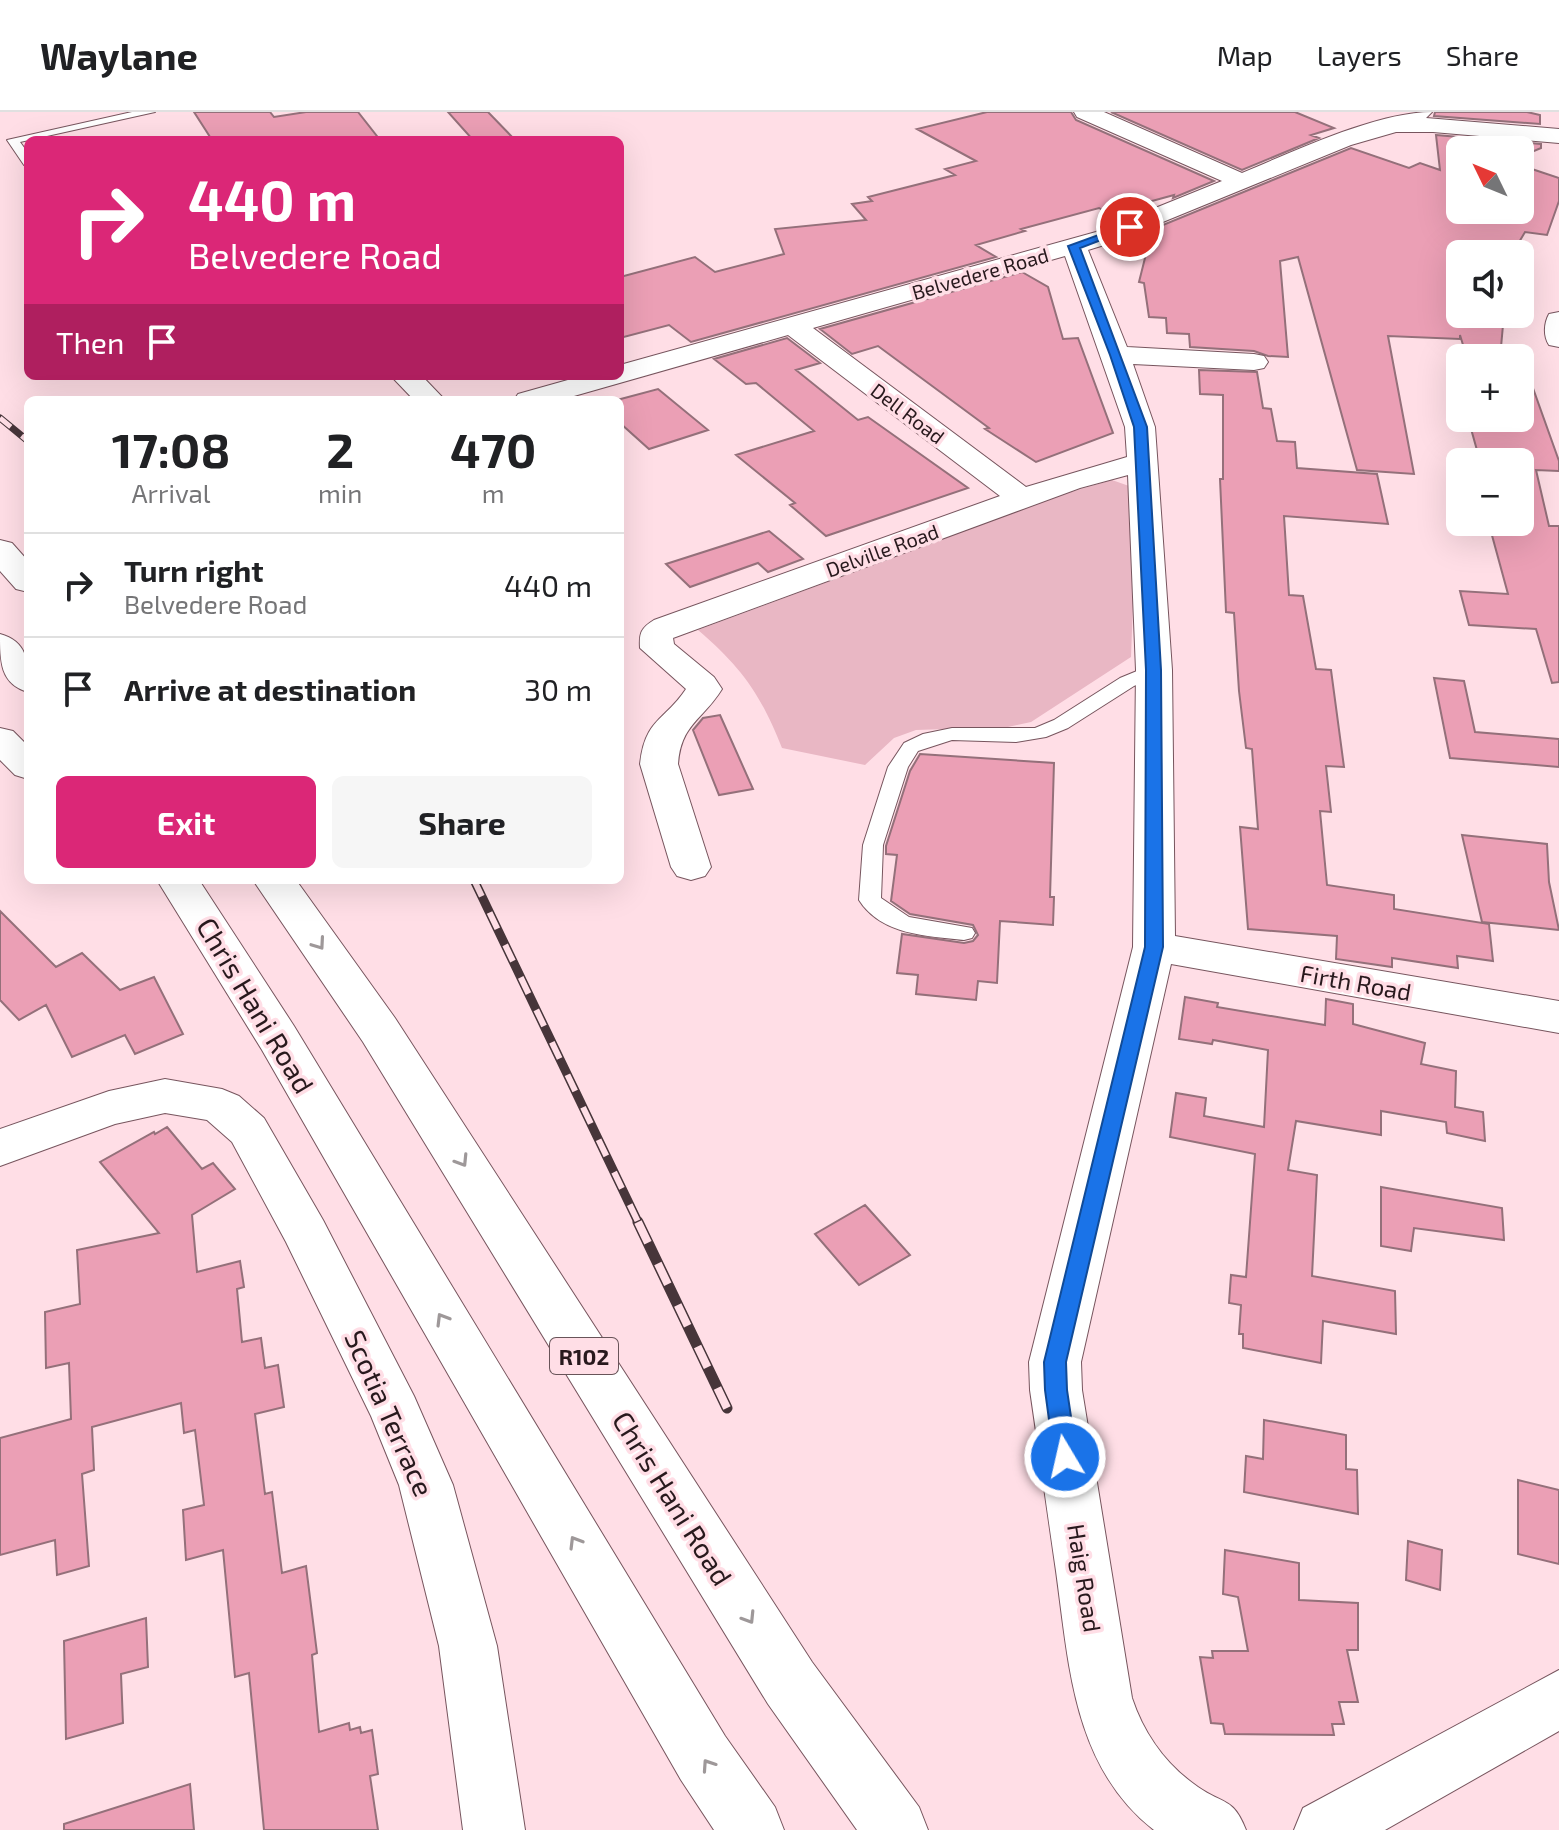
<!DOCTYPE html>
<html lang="en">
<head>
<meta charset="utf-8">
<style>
	body { margin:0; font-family:"Exo 2",sans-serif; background:#f6f6f6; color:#202124; height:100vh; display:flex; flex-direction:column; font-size:30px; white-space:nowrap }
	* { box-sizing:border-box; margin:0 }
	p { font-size:26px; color:#757577 }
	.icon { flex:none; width:44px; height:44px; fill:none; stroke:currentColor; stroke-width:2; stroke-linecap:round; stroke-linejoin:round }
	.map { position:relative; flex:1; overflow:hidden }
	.drawer { position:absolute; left:24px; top:284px; width:600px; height:488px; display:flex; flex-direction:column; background:#fff; border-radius:12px; box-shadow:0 8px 32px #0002 }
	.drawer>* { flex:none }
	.banner { position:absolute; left:24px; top:24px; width:600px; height:244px; border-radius:12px; box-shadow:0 8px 32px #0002; background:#db2777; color:#fff; overflow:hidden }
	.needle { width:52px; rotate:313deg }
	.controls { position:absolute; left:1446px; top:24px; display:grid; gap:16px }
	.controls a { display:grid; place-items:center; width:88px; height:88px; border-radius:12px; background:#fff; box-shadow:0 8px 32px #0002; font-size:40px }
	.pin { position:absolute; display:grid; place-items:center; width:68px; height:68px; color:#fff; margin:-34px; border:4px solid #fff; border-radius:50%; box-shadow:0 2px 8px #0007 }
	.me { position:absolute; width:88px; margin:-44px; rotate:351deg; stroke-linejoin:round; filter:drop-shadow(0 0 6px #0008) }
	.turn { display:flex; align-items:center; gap:28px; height:168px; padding:0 32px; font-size:36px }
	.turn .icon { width:104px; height:104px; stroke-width:2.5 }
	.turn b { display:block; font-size:56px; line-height:68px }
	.then { display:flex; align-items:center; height:76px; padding:0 32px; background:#0003; gap:16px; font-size:30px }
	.eta { display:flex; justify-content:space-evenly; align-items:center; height:136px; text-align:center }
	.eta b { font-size:48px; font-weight:700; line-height:56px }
	.cta { display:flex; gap:16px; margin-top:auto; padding:16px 32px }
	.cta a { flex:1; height:92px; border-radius:12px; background:#db2777; color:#fff; font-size:32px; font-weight:700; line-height:92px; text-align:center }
	.cta a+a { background:#f6f6f6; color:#202124 }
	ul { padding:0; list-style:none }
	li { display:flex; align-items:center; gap:24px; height:104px; padding:0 32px; border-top:2px solid #e0e0e0 }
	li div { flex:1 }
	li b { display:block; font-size:30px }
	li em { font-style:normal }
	header { display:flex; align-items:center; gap:48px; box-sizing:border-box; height:112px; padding:0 40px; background:#fff; border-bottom:2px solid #e0e0e0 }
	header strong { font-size:38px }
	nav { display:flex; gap:44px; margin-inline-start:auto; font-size:28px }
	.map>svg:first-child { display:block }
	.green { fill:#e9b7c4 }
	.building { fill:#eb9fb5; stroke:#94707a; stroke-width:2 }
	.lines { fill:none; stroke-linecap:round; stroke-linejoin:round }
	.service-casing { stroke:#77555e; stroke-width:2 }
	.minor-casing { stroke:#77555e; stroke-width:2 }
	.primary-casing { stroke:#77555e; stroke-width:2 }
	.service { fill:#fff; fill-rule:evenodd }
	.minor { fill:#fff; fill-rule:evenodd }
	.primary { fill:#fff; fill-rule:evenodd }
	.rail-far2-casing { stroke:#47353a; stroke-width:7 }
	.rail-far1-casing { stroke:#47353a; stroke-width:9 }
	.rail-casing { stroke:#47353a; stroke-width:11 }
	.rail-far2 { stroke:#ffdee6; stroke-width:5; stroke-dasharray:14; stroke-linecap:butt }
	.rail-far1 { stroke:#ffdee6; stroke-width:6; stroke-dasharray:18; stroke-linecap:butt }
	.rail { stroke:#ffdee6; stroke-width:8; stroke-dasharray:23; stroke-linecap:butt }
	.oneway { stroke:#9e9899 }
	.route { fill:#1a73e8; stroke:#114b97; stroke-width:2 }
	.labels { text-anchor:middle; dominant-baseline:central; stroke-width:7; stroke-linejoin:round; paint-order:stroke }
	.far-street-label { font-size:20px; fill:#28191d; stroke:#ffdee6 }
	.shield { fill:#ffdee6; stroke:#685459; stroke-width:2 }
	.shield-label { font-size:22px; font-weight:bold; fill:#28191d }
	.street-label { font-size:24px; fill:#28191d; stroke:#ffdee6 }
	.near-street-label { font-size:28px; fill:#28191d; stroke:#ffdee6 }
</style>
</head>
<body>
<header>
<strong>Waylane</strong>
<nav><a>Map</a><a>Layers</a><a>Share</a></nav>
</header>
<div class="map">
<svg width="1559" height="1718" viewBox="0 0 1559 1718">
	<rect width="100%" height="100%" fill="#ffdee6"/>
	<path class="green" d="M 1112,368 L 1129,374 L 1137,382 L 1131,545 L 1031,610 L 1008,615 L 916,618 L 894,626 L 865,653 L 782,636 C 760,581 742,556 698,518 L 1064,382 Z"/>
	<path class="building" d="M 194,0 L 270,0 L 274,5 L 306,0 L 358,0 L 380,28 L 212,28 Z
		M 448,0 L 488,0 L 515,28 L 473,28 Z
		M 987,0 L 1071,0 L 1076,8 L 1214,69 L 1173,86 L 1174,83 L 1108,101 L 1099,96 L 1021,117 L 1025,119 L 976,133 L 996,145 L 691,230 L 669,213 L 620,226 L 620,165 L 695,145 L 715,160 L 784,142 L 775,117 L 866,108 L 852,92 L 872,89 L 868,85 L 955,63 L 945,57 L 976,49 L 917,17 Z
		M 1111,0 L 1295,0 L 1334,16 L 1311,23 L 1319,26 L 1242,58 Z
		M 1435,0 L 1527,0 L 1540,3 L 1540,12 L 1434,4 Z
		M 1436,23 L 1541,32 L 1541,36 L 1520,45 L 1520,38 L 1460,38 L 1460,98 L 1520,98 L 1520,53 L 1559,66 L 1559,89 L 1547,123 L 1525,120 L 1512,142 L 1460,142 L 1460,202 L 1504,202 L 1500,246 L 1467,246 L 1460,223 L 1460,227 L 1388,224 L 1414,362 L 1357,358 L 1298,145 L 1280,149 L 1288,245 L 1268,244 L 1254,239 L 1190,235 L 1189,222 L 1167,221 L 1166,206 L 1149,205 L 1144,171 L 1139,170 L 1148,134 L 1158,115 L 1351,36 L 1409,56 L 1420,51 L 1440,58 Z
		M 1022,160 L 1048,175 L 1063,227 L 1078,226 L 1113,321 L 1036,350 L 985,317 L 989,316 L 878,234 L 852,242 L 820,217 Z
		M 787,226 L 820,251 L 796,258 L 858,308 L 868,305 L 968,376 L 826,424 L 790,393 L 795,391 L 736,343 L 814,319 L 756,271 L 746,272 L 714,247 Z
		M 1524,251 L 1559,349 L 1559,359 L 1536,358 L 1549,414 L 1559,414 L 1559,570 L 1552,571 L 1536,517 L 1469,513 L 1460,479 L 1508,482 L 1490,416 L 1520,418 L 1520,350 L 1480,349 L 1468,306 L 1520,306 L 1520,252 Z
		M 1199,258 L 1257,260 L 1263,296 L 1271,297 L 1277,329 L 1295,330 L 1297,356 L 1377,362 L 1388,412 L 1284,404 L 1289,483 L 1303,484 L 1316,557 L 1331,558 L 1344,655 L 1326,654 L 1331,700 L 1320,699 L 1327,773 L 1394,783 L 1394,797 L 1489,812 L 1493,849 L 1457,844 L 1458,856 L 1392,846 L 1392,855 L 1336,847 L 1337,824 L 1248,817 L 1240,715 L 1258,717 L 1252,637 L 1246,636 L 1239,579 L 1234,501 L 1226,500 L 1220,367 L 1223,367 L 1223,283 L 1200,282 Z
		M 658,277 L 708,318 L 649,337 L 620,311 L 620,288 L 617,288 Z
		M 769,419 L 803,447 L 768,460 L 758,451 L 690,475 L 666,452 Z
		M 1434,566 L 1464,569 L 1475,620 L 1559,627 L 1559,655 L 1450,646 Z
		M 720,603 L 753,677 L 719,683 L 693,618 L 703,606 Z
		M 920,642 L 1054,651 L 1050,785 L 1054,785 L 1053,813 L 1000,809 L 997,871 L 978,869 L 976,888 L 916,882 L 918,863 L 897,861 L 902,822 L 964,831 L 973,829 L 978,823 L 973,813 L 910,802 L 891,789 L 897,743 L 886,742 L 886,734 L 910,659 Z
		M 1462,723 L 1547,732 L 1549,770 L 1559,818 L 1482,810 Z
		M 0,799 L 56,855 L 82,841 L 120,878 L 154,865 L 183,922 L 135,942 L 125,923 L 72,945 L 46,893 L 19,908 L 0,888 Z
		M 1185,885 L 1218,891 L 1217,895 L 1325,913 L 1326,887 L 1353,892 L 1353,912 L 1425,931 L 1421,952 L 1456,959 L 1455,995 L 1483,1000 L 1485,1029 L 1447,1021 L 1446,1010 L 1381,999 L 1381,1023 L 1296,1009 L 1288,1058 L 1317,1063 L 1312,1164 L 1395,1179 L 1396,1222 L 1323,1209 L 1321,1251 L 1243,1236 L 1243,1222 L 1239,1222 L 1241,1193 L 1229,1191 L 1231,1163 L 1246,1165 L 1255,1042 L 1170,1025 L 1176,981 L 1206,986 L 1204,1004 L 1264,1015 L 1268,938 L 1213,928 L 1212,932 L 1179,927 Z
		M 167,1015 L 202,1057 L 213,1051 L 235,1077 L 192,1103 L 197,1160 L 240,1149 L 244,1175 L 237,1177 L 242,1230 L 261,1226 L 265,1256 L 278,1253 L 284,1295 L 255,1302 L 265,1382 L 272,1380 L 282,1461 L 306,1454 L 317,1541 L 312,1543 L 319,1620 L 349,1611 L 350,1618 L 360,1615 L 361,1621 L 372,1618 L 378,1662 L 370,1664 L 378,1718 L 264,1718 L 249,1561 L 235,1565 L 223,1438 L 186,1448 L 183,1398 L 204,1393 L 195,1318 L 184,1321 L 181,1291 L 92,1315 L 94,1358 L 82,1362 L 89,1454 L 57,1463 L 55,1428 L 0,1443 L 0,1326 L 71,1307 L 69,1251 L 46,1256 L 45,1200 L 80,1192 L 77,1138 L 159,1121 L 100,1050 L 154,1020 L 155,1022 Z
		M 1381,1075 L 1502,1096 L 1504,1128 L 1414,1116 L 1411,1139 L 1381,1134 Z
		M 865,1093 L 910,1143 L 859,1173 L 815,1122 Z
		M 1264,1308 L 1346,1323 L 1346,1357 L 1357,1358 L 1358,1402 L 1244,1380 L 1246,1344 L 1263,1347 Z
		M 1518,1368 L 1559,1378 L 1559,1452 L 1518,1442 Z
		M 1408,1429 L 1442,1438 L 1440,1478 L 1406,1468 Z
		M 1225,1438 L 1299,1451 L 1299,1488 L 1358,1491 L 1358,1538 L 1347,1538 L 1358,1590 L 1339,1590 L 1344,1612 L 1332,1612 L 1334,1623 L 1225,1622 L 1223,1612 L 1211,1611 L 1200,1545 L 1213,1546 L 1212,1539 L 1248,1539 L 1238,1485 L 1223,1482 Z
		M 146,1506 L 148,1555 L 121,1562 L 123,1611 L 66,1627 L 64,1529 Z
		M 190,1672 L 194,1718 L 64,1718 L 64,1712 Z"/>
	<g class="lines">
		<defs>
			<path id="service" d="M 132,0 L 155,0 L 20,30 L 28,41 L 28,54 L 24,53 L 7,28 Z
				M 1154,552 L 1163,558 L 1160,562 L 1134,574 L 1068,616 L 1046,625 L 1016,630 L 952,628 L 918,639 L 908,655 L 883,733 L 881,786 L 909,805 L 972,816 L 975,821 L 972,826 L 964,828 C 927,824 881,823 859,788 L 863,733 L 888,655 L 904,631 L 923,622 L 952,616 L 1035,616 L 1054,608 L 1120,566 Z"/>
			<path id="minor" d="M 1074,0 L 1104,0 L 1242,61 C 1295,39 1377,0 1432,0 L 1426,6 L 1559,17 L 1559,31 L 1433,20 L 1396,20 L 1351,33 L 1114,130 L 1088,138 L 1127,235 L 1254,242 L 1264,244 L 1268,250 L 1264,256 L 1254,258 L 1133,252 L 1155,315 L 1172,558 L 1175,824 L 1559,889 L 1559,921 L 1171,852 L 1081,1250 L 1082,1278 L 1132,1586 C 1144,1622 1166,1653 1198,1675 C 1224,1693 1233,1685 1246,1718 L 1154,1718 C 1073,1655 1069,1553 1056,1459 C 1047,1399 1039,1338 1030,1278 L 1029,1250 L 1133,835 L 1136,558 L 1128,363 L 1080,376 L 673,526 L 674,532 L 714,565 L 722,577 C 702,609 681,612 678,652 L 711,755 L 705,764 L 691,768 L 677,764 L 671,755 L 640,652 C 645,606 665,609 686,577 L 640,536 C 639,521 641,516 654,508 L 1000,384 L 788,223 L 560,288 L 514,288 L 518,282 L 582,264 L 620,264 L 620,253 L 1096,120 L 1222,69 L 1077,5 ZM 1065,144 L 1125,315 L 1127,345 L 1026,375 L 813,216 Z
				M 1559,200 L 1559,235 L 1549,233 C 1543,224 1544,211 1549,202 Z
				M 391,264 L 422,264 L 445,288 L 414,288 Z
				M 0,616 L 13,619 L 28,634 L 28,667 L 15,663 L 0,648 Z
				M 165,967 L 222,977 L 239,984 L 264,1006 L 323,1108 L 414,1284 L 453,1373 L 497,1534 L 525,1718 L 463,1718 L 439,1534 L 399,1373 L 371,1304 L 286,1130 L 232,1030 L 207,1008 L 165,1001 L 115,1012 L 0,1054 L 0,1017 L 109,979 Z
				M 1559,1558 L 1559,1619 L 1385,1718 L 1294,1718 L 1303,1696 Z"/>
			<path id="primary" d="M 0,428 L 12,431 L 28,449 L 28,480 L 16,477 L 0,459 Z
				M 0,522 C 30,530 28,554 28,580 C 0,572 0,549 0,522 Z
				M 157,768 L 199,768 L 294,914 L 725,1624 L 775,1695 L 784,1718 L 714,1718 L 681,1668 L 262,938 Z
				M 253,768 L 296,768 L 395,906 L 812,1550 L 919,1695 L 928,1718 L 857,1718 L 768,1592 L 363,930 Z"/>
		</defs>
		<use href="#service" class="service-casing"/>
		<use href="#minor" class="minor-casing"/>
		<use href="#primary" class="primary-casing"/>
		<use href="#service" class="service"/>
		<use href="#minor" class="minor"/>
		<use href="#primary" class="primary"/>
		<defs>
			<path id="rail-far2" d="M 0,306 L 28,329"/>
			<path id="rail-far1" d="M 474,768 L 639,1112"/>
			<path id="rail" d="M 638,1110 L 727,1296"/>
		</defs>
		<use href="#rail-far2" class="rail-far2-casing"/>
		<use href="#rail-far1" class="rail-far1-casing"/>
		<use href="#rail" class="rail-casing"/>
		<use href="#rail-far2" class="rail-far2"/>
		<use href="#rail-far1" class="rail-far1"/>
		<use href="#rail" class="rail"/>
	</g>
	<defs><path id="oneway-chevron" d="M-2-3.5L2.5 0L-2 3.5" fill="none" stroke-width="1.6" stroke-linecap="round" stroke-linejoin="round" transform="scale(2)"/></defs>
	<g class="oneway">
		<use href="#oneway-chevron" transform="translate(319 832) rotate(55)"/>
		<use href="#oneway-chevron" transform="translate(462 1049) rotate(58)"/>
		<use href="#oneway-chevron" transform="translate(442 1207) rotate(-121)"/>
		<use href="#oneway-chevron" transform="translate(575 1430) rotate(-121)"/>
		<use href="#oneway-chevron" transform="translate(749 1506) rotate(58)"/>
		<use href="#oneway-chevron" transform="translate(708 1653) rotate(-124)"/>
	</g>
	<path class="route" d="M 1126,113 L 1135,115 L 1080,136 L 1147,315 L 1161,558 L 1163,835 L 1066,1250 L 1067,1278 L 1077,1345 L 1074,1352 L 1065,1355 L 1057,1352 L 1054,1345 L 1045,1278 L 1044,1250 L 1145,835 L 1146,558 L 1134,315 L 1110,243 L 1068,134 Z"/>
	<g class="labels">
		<g class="far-street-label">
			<text transform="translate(980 161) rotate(-16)">Belvedere Road</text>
			<text transform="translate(908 301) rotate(37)">Dell Road</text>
			<text transform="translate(882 438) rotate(-20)">Delville Road</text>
		</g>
		<rect class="shield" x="550" y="1226" width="68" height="36" rx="6"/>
		<g class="shield-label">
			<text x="584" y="1244">R102</text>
		</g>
		<g class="street-label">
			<text transform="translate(1356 870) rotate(10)">Firth Road</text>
			<text transform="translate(1085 1466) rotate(81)">Haig Road</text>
		</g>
		<g class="near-street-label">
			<text transform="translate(256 893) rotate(59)">Chris Hani Road</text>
			<text transform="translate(390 1301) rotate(66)">Scotia Terrace</text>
			<text transform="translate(673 1386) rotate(58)">Chris Hani Road</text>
		</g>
	</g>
</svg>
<div class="controls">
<a><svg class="needle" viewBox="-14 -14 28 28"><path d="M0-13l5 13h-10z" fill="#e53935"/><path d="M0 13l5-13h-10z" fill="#757577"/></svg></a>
<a><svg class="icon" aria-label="sound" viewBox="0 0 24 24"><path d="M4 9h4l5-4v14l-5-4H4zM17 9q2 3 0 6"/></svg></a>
<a>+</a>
<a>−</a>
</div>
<div class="pin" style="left:1130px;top:115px;background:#d93025"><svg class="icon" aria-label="arrive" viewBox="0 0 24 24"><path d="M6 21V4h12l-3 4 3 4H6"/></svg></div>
<svg class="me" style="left:1065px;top:1345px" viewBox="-20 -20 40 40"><circle r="17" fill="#1a73e8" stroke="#fff" stroke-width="3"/><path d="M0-11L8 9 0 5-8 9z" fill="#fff"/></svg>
<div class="banner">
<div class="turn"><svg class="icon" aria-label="right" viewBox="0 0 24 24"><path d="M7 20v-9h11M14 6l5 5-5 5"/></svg><div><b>440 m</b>Belvedere Road</div></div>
<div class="then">Then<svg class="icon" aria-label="arrive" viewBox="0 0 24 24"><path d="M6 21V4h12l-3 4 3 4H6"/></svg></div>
</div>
<section class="drawer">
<div class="eta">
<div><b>17:08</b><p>Arrival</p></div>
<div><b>2</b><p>min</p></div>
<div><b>470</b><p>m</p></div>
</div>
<ul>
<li><svg class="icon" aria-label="right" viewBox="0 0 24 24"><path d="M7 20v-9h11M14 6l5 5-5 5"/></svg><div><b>Turn right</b><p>Belvedere Road</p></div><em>440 m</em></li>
<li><svg class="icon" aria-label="arrive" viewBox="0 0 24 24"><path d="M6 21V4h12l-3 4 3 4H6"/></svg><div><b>Arrive at destination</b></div><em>30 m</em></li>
</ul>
<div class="cta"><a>Exit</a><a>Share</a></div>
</section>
</div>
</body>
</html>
